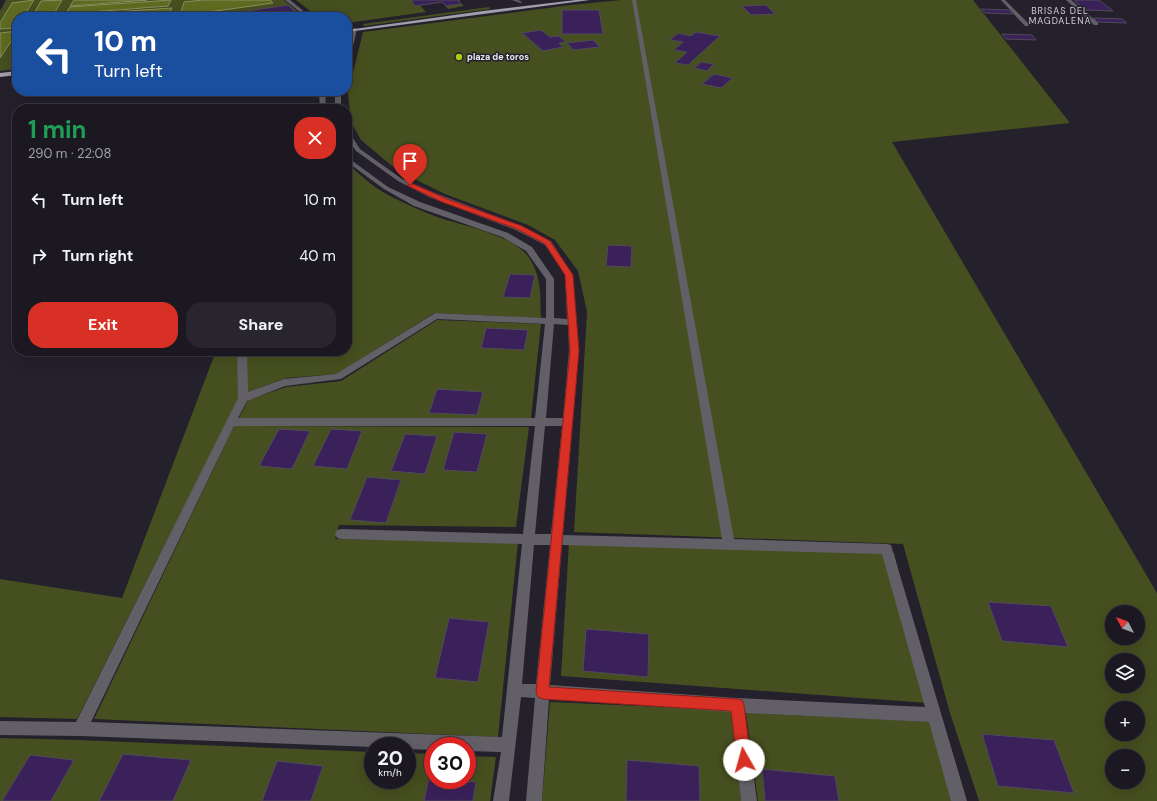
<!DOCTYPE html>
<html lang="en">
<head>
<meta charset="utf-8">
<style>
	body { margin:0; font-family:"DM Sans",sans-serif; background:#28252e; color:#f1f3f6; height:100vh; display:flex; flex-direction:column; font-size:15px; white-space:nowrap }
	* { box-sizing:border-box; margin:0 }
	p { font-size:13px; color:#a0a0a5 }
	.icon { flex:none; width:22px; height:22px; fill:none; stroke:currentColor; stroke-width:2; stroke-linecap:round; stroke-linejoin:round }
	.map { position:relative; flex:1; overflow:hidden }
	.drawer { position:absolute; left:12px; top:104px; width:340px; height:252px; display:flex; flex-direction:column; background:#1b1821; border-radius:16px; box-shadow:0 4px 16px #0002,0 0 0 1px #39373f }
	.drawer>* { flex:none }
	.hud { position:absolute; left:12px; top:12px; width:340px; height:84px; border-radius:16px; box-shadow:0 4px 16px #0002,0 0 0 1px #39373f; background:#1a4fa0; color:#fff; overflow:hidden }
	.needle { width:26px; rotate:311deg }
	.tools { position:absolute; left:1105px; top:605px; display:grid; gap:8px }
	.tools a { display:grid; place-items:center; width:40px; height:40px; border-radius:50%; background:#1b1821; box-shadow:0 4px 16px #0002,0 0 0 1px #39373f; font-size:20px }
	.speed { position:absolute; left:364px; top:737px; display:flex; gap:8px; font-size:20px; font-weight:700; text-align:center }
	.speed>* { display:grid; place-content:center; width:52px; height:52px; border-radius:50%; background:#1b1821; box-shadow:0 4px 16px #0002,0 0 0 1px #39373f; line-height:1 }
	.speed small { font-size:10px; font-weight:400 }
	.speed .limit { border:6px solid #d22; background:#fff; color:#111 }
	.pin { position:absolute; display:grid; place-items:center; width:34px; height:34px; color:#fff; margin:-41px -17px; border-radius:50% 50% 50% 0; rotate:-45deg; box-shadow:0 0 4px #0007 }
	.pin .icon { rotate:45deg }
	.me { position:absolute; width:44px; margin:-22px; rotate:353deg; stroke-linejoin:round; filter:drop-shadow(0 0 3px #0008) }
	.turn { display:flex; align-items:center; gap:14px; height:84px; padding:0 16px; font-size:18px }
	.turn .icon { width:52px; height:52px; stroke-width:2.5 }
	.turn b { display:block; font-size:28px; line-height:34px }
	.round { display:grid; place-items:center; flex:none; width:42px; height:42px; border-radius:16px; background:#28252e }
	.headline { display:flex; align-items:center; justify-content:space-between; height:68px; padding:0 16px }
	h1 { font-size:24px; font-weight:700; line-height:30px; color:#1e9e55 }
	.action { display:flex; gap:8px; margin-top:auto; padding:8px 16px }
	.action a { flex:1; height:46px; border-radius:16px; background:#d93025; color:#fff; font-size:16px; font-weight:700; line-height:46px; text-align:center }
	.action a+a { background:#28252e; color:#f1f3f6 }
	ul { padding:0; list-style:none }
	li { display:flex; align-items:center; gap:12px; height:56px; padding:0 16px }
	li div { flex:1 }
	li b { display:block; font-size:15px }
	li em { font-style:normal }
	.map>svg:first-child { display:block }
	.green { fill:#464f1f; fill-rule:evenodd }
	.water { fill:#5e6b20; stroke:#88905e }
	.building { fill:#3a215a; stroke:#504b59 }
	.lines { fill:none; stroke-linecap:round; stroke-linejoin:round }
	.minor { fill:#626066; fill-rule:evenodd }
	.major { fill:#a29dab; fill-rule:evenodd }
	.route { fill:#d93025; stroke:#8d1f18 }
	.poi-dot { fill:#aec60c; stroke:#24202c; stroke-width:1.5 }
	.labels { text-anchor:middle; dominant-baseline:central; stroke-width:3; stroke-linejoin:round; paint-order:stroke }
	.far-neighbourhood-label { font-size:9px; letter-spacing:1px; fill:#d3cdde; stroke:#24202c }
	.far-poi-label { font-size:9px; font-weight:bold; fill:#e9e6ee; stroke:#24202c; text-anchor:start }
</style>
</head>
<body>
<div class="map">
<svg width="1157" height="801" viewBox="0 0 1157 801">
	<rect width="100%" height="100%" fill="#24202c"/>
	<path class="green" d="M 6,0 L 284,0 L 304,17 L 17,17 L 17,69 L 0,71 L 0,11 Z
		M 296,0 L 460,0 L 458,1 L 464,6 L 448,9 L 442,2 L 420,5 L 426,12 L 347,23 L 347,17 L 318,17 Z
		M 621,0 L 973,0 L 1070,123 L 892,142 L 1157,593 L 1157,801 L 979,801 L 950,713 L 903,544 L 574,532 L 587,312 L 578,271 L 555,240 L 528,225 L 445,194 L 398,171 L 361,140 L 351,122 L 348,93 L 363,32 L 571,5 ZM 1112,612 L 1138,612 L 1138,638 L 1112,638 ZM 1112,660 L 1138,660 L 1138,686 L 1112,686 ZM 1112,708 L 1138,708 L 1138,734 L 1112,734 ZM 1112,756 L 1138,756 L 1138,782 L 1112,782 Z
		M 489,7 L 490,9 L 364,26 L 363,24 Z
		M 347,163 C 360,175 374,188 390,196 C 406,204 423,212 440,218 C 465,226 516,236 530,259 C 542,279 540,295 541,318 L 434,313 L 337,374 L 286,378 L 240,395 L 77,719 L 0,717 L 0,579 L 122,598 L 216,351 L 347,351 Z
		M 437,320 L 541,324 L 531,418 L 239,418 L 248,400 L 286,387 L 341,381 Z
		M 234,426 L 529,427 L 516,527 L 339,525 L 335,539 L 518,542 L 498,737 L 94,719 Z
		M 569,543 L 894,553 L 928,703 L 561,676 Z
		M 550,702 L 731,710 L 741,801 L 542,801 Z
		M 746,713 L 937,722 L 962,801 L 758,801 Z
		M 0,738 L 78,740 L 373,752 L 373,780 L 407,780 L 407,753 L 433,754 L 433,780 L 467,780 L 467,756 L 496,757 L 490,801 L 0,801 Z"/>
	<path class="water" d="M 34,0 L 23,17 L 17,17 L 17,28 L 0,29 L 0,23 L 12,3 Z
		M 62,0 L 52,17 L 32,17 L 41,1 Z
		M 74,0 L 147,0 L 70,6 Z
		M 171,0 L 168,6 L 65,14 L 70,7 Z
		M 202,0 L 270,0 L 273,3 L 180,16 L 184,2 Z
		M 172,8 L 169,14 L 132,17 L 67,17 L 69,15 Z
		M 17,31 L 17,32 L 0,58 L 0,33 Z"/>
	<path class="building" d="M 411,0 L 460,0 L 458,0 L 461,4 L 446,6 L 442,2 L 415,6 Z
		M 1074,0 L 1099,0 L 1113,11 L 1085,10 Z
		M 288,5 L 298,14 L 286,16 L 282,11 L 249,16 L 247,11 Z
		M 766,5 L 775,14 L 751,15 L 742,6 Z
		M 981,9 L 1009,10 L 1013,14 L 985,13 Z
		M 562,10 L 599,10 L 603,34 L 562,34 Z
		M 1093,18 L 1122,19 L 1127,23 L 1097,22 Z
		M 541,30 L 550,37 L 559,36 L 566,42 L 559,43 L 563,47 L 543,51 L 522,33 Z
		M 696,32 L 720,36 L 688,65 L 675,63 L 687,52 L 674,50 L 683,42 L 670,40 L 678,33 L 691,36 Z
		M 1002,34 L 1032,35 L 1036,40 L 1006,39 Z
		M 593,40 L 600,47 L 573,50 L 567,43 Z
		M 701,62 L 714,64 L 707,71 L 694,68 Z
		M 714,74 L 733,78 L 721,88 L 702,84 Z
		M 608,245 L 632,246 L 631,267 L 606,266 Z
		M 510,274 L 535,275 L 530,298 L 503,297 Z
		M 486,328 L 528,330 L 524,350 L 481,348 Z
		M 437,389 L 483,392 L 477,415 L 429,413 Z
		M 279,429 L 310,431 L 292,469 L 259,466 Z
		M 331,429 L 362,431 L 347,469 L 313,466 Z
		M 454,432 L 487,434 L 477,472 L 443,470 Z
		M 405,434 L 437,436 L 425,474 L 391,471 Z
		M 367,477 L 401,480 L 386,523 L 350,520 Z
		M 988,602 L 1051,606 L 1068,647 L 1002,641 Z
		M 449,618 L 489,622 L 478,682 L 435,678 Z
		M 586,629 L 649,634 L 648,677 L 583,671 Z
		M 982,734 L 1054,740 L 1074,793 L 998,786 Z
		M 123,754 L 191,760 L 173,801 L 99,801 Z
		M 30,755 L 74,760 L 51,801 L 2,801 Z
		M 627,760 L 699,766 L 700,801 L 626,801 Z
		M 277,761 L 323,766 L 311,801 L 262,801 Z
		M 762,769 L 835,776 L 839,801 L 765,801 Z
		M 429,777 L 433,778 L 433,780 L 476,782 L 473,801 L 424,801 Z"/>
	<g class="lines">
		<path class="minor" d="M 285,0 L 290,0 L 311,17 L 306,17 Z
			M 512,0 L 518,0 L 522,2 L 520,3 Z
			M 632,0 L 636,0 L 734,539 L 887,544 L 891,545 L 967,801 L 951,801 L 929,722 L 745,713 L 757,801 L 741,801 L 731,712 L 549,699 L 542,801 L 526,801 L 535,698 L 521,697 L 509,801 L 493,801 L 501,752 L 467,751 L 467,746 L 433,746 L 433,750 L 407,749 L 407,746 L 373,746 L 373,747 L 80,736 L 0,735 L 0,721 L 76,722 L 238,398 L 237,351 L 247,351 L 248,392 L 284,379 L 336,374 L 435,313 L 546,318 L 546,279 L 526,251 L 502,237 L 414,206 L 384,189 L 347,162 L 347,157 L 388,187 L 420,202 L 508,233 L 532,247 L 554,279 L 554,318 L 567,319 L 565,275 L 545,245 L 516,230 L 429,197 L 398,181 L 356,151 L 347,138 L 347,131 L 349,132 L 360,149 L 402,179 L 435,193 L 522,226 L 551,241 L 573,275 L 579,351 L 563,535 L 722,539 ZM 437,319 L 545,324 L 535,418 L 238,418 L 247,401 L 285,386 L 341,379 ZM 554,324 L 568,325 L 569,351 L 563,418 L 546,418 ZM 234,426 L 535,426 L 523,534 L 341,529 L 337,530 L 335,534 L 337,538 L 341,539 L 522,544 L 502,737 L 91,722 ZM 545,426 L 562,426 L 551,534 L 535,534 ZM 534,545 L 550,545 L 536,684 L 522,684 ZM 562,545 L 882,554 L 925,707 L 737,698 L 550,685 Z
			M 1001,0 L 1005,0 L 1029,24 L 1029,26 L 1025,26 Z
			M 1066,0 L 1071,0 L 1098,23 L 1098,25 L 1094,25 Z
			M 355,28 L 357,29 L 350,59 L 347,61 L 347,49 L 353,29 Z
			M 319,91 L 325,91 L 326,109 L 320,109 Z
			M 335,91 L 341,91 L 341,109 L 335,109 Z"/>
		<path class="major" d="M 576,0 L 590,0 L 347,32 L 347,30 L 483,11 Z
			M 17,71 L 17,75 L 0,77 L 0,73 Z"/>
	</g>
	<path class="route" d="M 408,184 L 413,184 L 447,199 L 522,226 L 550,241 L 573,275 L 579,351 L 549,687 L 737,699 L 742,700 L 744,705 L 751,760 L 749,765 L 744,767 L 739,765 L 737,760 L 731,711 L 542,699 L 538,697 L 536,692 L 570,351 L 565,275 L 545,244 L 517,229 L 442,202 L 408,186 Z"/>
	<circle class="poi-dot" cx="459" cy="57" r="4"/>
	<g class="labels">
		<g class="far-neighbourhood-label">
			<text x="1060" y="11">BRISAS DEL<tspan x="1060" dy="10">MAGDALENA</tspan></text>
		</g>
		<g class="far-poi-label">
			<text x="467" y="57">plaza de toros</text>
		</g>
	</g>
</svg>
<div class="tools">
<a><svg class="needle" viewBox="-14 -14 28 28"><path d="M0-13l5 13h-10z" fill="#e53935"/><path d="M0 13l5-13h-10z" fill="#a0a0a5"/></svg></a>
<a><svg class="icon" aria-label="layers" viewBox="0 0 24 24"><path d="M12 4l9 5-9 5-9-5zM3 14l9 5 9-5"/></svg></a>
<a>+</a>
<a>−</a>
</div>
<div class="speed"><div>20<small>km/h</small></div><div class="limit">30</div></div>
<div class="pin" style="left:410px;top:185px;background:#d93025"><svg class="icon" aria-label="arrive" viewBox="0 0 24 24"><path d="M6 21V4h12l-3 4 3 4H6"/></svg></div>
<svg class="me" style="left:744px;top:760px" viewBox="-20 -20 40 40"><circle r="19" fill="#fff"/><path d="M0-13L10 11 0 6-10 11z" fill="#d93025"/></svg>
<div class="hud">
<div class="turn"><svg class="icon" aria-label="left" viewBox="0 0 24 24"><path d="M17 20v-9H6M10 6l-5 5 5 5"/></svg><div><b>10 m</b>Turn left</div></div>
</div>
<section class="drawer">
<div class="headline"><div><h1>1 min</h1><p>290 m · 22:08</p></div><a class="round" style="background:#d93025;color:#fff"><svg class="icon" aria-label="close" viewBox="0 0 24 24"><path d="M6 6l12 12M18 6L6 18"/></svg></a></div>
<ul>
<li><svg class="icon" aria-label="left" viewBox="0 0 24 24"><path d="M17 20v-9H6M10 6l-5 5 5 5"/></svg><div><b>Turn left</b></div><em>10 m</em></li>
<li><svg class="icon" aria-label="right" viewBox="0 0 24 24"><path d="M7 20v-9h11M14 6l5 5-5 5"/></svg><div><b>Turn right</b></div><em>40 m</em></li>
</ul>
<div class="action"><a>Exit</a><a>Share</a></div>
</section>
</div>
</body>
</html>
